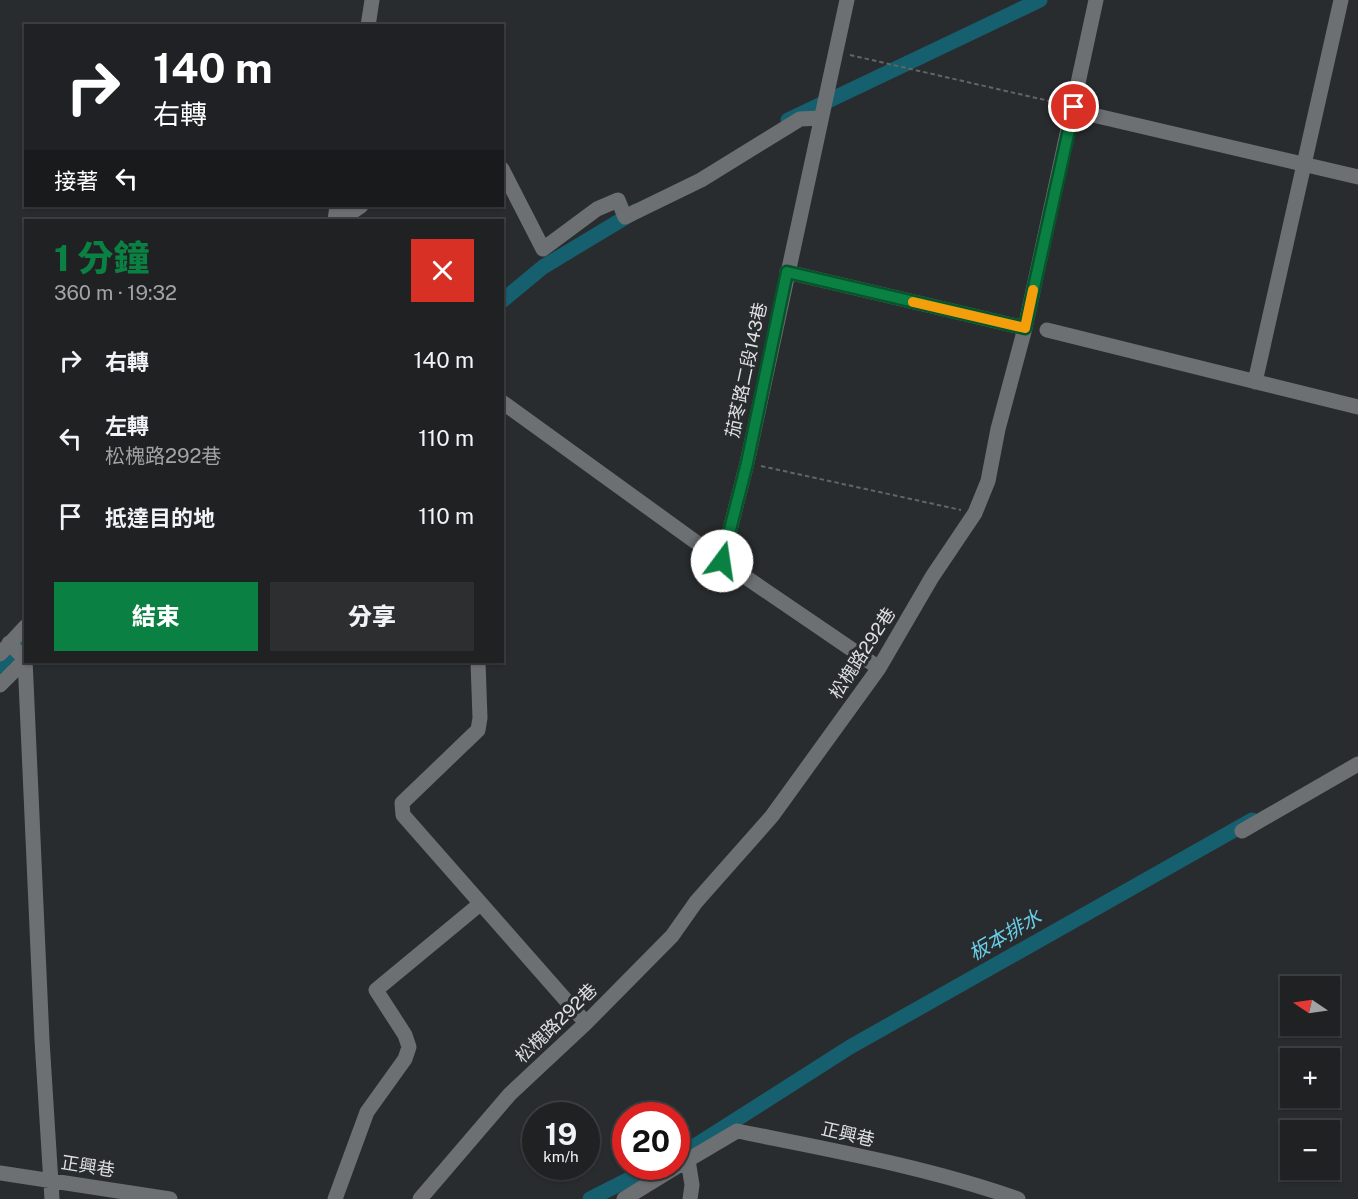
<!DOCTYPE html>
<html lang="zh-TW">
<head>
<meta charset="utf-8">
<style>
	body { margin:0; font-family:"Public Sans","Noto Sans TC",sans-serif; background:#2c2e2f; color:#f1f3f6; height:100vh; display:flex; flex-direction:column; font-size:22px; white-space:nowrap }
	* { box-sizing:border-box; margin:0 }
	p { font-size:20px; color:#a1a3a5 }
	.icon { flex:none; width:33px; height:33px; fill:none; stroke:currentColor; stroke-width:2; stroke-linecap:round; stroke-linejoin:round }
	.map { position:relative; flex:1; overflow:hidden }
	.sheet { position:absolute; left:24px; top:219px; width:480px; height:444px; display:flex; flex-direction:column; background:#1f2122; border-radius:0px; box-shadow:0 2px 4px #0004,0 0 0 2px #3c3e40 }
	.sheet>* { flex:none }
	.top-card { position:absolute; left:24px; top:24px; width:480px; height:183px; border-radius:0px; box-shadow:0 2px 4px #0004,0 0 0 2px #3c3e40; background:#202124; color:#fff; overflow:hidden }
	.needle { width:39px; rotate:283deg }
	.tools { position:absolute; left:1280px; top:976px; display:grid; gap:12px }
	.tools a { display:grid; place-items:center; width:60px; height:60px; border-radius:0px; background:#1f2122; box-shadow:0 2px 4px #0004,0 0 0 2px #3c3e40; font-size:30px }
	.speed { position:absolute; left:522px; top:1102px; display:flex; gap:12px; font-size:30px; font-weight:700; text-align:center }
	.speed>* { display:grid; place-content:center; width:78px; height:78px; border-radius:50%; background:#1f2122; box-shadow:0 2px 4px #0004,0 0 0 2px #3c3e40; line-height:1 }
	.speed small { font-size:15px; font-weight:400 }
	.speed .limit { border:9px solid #d22; background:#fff; color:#111 }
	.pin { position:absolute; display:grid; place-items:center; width:51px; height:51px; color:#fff; margin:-26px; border:3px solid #fff; border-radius:50%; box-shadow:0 2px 6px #0007 }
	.me { position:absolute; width:66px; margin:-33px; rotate:14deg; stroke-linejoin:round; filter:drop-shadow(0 0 4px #0008) }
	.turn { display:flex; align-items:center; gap:21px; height:126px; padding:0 30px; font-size:27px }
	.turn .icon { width:78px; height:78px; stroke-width:2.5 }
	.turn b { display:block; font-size:42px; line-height:51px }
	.then { display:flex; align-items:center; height:57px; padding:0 30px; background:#0003; gap:12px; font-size:22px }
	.round { display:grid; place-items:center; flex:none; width:63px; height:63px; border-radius:0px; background:#2c2e2f }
	.overview { display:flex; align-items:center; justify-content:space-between; height:102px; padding:0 30px }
	h1 { font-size:36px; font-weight:800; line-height:45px; color:#0b8043 }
	.primary-button { display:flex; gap:12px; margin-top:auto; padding:12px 30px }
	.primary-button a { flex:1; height:69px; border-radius:0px; background:#0b8043; color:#fff; font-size:24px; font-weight:800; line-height:69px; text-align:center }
	.primary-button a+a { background:#2c2e2f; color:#f1f3f6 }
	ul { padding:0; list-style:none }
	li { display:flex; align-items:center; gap:18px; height:78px; padding:0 30px }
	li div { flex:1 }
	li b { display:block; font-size:22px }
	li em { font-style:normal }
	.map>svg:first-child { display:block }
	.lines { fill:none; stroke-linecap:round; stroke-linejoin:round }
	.canal { stroke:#165f6e; stroke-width:15 }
	.path { stroke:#626566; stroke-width:2; stroke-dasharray:4.5 3; stroke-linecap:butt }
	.minor { stroke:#6d7073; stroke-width:15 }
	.route-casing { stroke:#07532c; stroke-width:15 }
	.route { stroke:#0b8043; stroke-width:10 }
	.slow { stroke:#f59e0b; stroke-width:10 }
	.labels { text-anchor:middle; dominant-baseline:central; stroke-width:6; stroke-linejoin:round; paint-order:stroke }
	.street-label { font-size:18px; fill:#dddfe0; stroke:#292c2e }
	.water-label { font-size:20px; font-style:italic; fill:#68cfe8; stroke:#292c2e }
</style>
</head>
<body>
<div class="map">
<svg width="1358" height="1199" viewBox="0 0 1358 1199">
	<rect width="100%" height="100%" fill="#292c2e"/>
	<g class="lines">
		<path class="canal" d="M 788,120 L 1040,0
			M 502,301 L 543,267 L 636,211
			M 0,670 L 26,642
			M 676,1155 L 693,1147 L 850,1047 L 1252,820
			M 590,1199 L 653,1167"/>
		<path class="path" d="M 850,55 L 1058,103
			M 761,466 L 961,510"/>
		<path class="minor" d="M 847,0 L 747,463 L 722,561 L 879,668
			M 368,26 L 372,0
			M 1093,115 L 1358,177
			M 502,169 L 543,249 L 597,209 L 618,200 L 625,217 L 701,180 L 800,119 L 821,118
			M 335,220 L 337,206
			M 340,220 L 361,206
			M 787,272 L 1025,328
			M 1047,330 L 1358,407
			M 1255,382 L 1341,0
			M 502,402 L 722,561
			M 9,643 L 25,659 L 42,1040 L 52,1199
			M 0,654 L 26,626
			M 478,662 L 480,718 L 478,730 L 402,803 L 403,815 L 586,1023
			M 0,685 L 26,659
			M 1242,831 L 1358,764
			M 688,1160 L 692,1185 L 690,1199
			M 676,1167 L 737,1131 C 831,1150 927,1167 1018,1199
			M 0,1173 L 170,1199
			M 335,1199 L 367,1112 L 405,1059 L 409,1047 L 405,1035 L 376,990 L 480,904
			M 420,1199 L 510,1094 L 586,1023 L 672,936 L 696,902 L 772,816 L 879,668 L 932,577 L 975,513 L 988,481 L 998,429 L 1025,328 L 1096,0
			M 624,1199 L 676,1167"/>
	</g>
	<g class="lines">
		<defs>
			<path id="route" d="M 722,561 L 747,463 L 787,272 L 1025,328 L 1074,107"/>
		</defs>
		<use href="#route" class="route-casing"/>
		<use href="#route" class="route"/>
		<path class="slow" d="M 913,302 L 1025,328 L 1033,290"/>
	</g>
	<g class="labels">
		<g class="street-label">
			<text transform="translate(746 370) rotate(-78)">茄苳路二段143巷</text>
			<text transform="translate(862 653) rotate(-57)">松槐路292巷</text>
			<text transform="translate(556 1023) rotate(-44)">松槐路292巷</text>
			<text transform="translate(848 1134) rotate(13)">正興巷</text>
			<text transform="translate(88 1166) rotate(9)">正興巷</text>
		</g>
		<g class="water-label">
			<text transform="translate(1005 935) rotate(-30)">板本排水</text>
		</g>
	</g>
</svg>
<div class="tools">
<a><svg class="needle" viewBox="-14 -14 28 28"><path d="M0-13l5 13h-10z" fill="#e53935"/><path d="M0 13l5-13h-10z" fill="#a1a3a5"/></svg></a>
<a>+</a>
<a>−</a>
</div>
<div class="speed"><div>19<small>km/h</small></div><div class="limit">20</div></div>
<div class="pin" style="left:1074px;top:107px;background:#d93025"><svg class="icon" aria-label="arrive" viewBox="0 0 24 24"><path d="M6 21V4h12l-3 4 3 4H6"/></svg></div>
<svg class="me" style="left:722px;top:561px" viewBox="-20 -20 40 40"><circle r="19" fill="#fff"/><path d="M0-13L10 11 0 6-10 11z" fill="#0b8043"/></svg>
<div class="top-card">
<div class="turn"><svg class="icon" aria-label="right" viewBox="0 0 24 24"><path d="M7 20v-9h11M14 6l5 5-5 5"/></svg><div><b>140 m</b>右轉</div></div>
<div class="then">接著<svg class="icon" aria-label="left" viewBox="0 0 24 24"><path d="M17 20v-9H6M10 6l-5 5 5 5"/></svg></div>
</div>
<section class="sheet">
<div class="overview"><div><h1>1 分鐘</h1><p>360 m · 19:32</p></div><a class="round" style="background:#d93025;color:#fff"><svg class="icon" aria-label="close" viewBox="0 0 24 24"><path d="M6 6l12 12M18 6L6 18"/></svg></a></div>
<ul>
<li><svg class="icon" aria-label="right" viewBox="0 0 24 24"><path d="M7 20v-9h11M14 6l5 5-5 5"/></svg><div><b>右轉</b></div><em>140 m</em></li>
<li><svg class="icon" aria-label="left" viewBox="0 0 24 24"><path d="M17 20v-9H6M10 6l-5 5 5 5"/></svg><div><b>左轉</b><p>松槐路292巷</p></div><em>110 m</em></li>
<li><svg class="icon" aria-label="arrive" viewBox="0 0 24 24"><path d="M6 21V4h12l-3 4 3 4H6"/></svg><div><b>抵達目的地</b></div><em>110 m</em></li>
</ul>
<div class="primary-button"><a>結束</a><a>分享</a></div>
</section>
</div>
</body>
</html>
